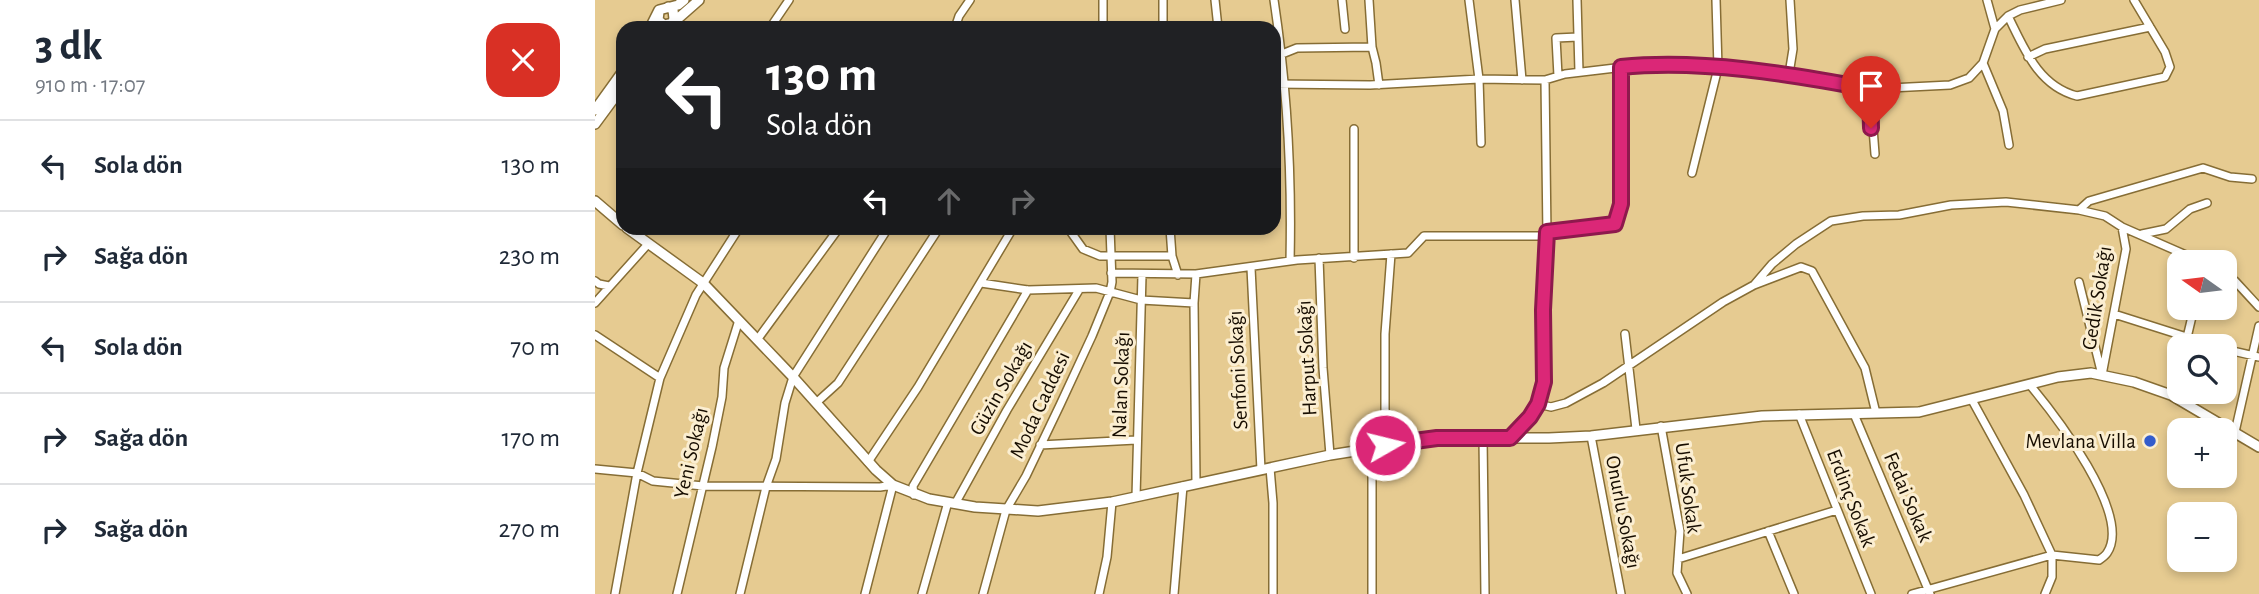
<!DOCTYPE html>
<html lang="tr">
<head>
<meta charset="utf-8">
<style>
	body { margin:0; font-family:"Alegreya Sans",sans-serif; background:#f2f2f3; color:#1f2937; height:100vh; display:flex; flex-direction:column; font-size:26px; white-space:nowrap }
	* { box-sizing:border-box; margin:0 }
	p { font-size:23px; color:#747a83 }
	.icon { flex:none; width:38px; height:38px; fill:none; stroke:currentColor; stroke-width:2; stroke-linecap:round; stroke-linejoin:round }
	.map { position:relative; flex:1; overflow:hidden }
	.drawer { display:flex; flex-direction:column; background:#fff; width:595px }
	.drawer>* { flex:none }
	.guide { position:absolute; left:21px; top:21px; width:665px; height:214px; border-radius:21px; box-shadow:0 4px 10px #0003; background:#202124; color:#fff; overflow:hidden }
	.needle { width:46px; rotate:284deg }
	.controls { position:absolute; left:1572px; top:250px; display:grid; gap:14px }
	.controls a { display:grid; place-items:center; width:70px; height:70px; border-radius:14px; background:#fff; box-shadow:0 4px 10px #0003; font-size:35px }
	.pin { position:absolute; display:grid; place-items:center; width:60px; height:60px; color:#fff; margin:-72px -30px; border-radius:50% 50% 50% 0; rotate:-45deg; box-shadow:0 0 7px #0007 }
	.pin .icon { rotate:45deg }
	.me { position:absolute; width:77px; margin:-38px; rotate:82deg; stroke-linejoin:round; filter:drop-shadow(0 0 5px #0008) }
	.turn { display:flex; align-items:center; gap:24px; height:147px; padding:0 35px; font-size:32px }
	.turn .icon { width:91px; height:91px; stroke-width:2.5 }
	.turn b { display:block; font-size:49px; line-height:60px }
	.lanes { display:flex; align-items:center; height:66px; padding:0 35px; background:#0003; justify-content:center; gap:35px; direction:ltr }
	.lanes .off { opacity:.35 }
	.round { display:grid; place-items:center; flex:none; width:74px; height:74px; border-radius:21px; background:#f2f2f3 }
	.overview { display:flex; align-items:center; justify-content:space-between; height:119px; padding:0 35px }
	h1 { font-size:42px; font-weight:600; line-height:52px }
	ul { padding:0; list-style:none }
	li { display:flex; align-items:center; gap:21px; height:91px; padding:0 35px; border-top:2px solid #e0e1e3 }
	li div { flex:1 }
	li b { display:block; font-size:26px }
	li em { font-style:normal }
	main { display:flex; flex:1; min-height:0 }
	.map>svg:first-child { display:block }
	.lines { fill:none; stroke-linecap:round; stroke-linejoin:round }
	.minor-casing { stroke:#866d35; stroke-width:10 }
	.major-casing { stroke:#866d35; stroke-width:12 }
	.minor { stroke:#fff; stroke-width:7 }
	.major { stroke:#fff; stroke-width:9 }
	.route-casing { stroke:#8e194d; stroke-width:18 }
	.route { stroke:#db2777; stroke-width:12 }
	.poi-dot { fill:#335ccc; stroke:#fbeed1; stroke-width:2.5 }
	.labels { text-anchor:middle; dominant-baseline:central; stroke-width:6; stroke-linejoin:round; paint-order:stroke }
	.street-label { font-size:21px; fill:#170d00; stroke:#fbeed1 }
	.poi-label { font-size:21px; fill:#170d00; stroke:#fbeed1; text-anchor:end }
</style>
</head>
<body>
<main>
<section class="drawer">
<div class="overview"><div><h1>3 dk</h1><p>910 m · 17:07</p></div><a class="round" style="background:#d93025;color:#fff"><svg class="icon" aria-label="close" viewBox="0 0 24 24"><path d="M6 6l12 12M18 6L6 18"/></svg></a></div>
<ul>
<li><svg class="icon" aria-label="left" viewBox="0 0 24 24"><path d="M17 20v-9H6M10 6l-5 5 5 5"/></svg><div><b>Sola dön</b></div><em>130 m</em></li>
<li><svg class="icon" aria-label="right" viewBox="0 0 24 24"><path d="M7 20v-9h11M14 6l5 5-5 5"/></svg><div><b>Sağa dön</b></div><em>230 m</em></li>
<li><svg class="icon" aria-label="left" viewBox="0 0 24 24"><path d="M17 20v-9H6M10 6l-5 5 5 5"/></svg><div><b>Sola dön</b></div><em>70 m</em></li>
<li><svg class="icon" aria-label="right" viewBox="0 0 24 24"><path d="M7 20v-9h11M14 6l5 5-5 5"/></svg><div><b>Sağa dön</b></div><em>170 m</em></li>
<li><svg class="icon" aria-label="right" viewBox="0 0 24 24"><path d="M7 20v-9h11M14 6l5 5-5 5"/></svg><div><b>Sağa dön</b></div><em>270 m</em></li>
</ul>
</section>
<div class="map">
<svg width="1664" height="594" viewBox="0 0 1664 594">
	<rect width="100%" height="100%" fill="#e6cb91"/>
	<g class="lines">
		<defs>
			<path id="minor" d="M 568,0 L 568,28
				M 620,0 L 623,28
				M 679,0 C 692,86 697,174 695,261
				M 747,0 L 750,29
				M 774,0 L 777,47 L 781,63 L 784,85
				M 874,0 L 884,79 L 950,80 L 952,236 L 949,310 L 949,382 L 943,404 L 935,417 L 915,438
				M 920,0 L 927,80
				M 982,0 L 984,72
				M 1392,0 L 1400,29
				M 1413,16 C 1429,48 1443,86 1482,96 L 1570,77 L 1575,67 L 1570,52 L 1539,0
				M 175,28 L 194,0
				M 360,28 L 364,16 L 375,0
				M 508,28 L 508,0
				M 687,54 L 702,48 L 777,47
				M 1433,57 L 1450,49 L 1555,27
				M 1388,63 L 1408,111 L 1414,145
				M 1194,74 L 1198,49 L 1195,0
				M 963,76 L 961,38 L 983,37
				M 950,80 L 970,74 L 1054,64 L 1194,74 L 1275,89 L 1355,85 L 1374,78 L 1388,63 L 1400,29 L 1413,16 L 1425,10 L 1466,0
				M 679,84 L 775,85 L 884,79 L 886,143
				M 1275,89 L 1280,154
				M 759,129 L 759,258
				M 1097,173 L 1123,68 L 1121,0
				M 1484,210 L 1510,216 L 1527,227 L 1607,262
				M 473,228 L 488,249 L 505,256 L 577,256
				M 575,228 L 577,256 L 583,275
				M 952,232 L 1020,224 L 1026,204 L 1026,67
				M 1547,234 L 1571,229 L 1595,209 L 1612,203
				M 724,258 L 728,368 L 735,455
				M 656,268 L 666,470
				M 516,273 L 601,274 L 599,303 L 601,483
				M 601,274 L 702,260 L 813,253 L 829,236 L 952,236
				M 1629,274 L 1640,281 L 1664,307
				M 0,281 L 4,284 L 14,286
				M 1484,282 L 1506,371
				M 386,283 L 433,290 L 501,288 L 546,300 L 599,303
				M 1159,285 L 1206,267 L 1217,271 L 1270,368 L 1281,413
				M 0,303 L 53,244
				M 1519,314 L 1620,346
				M 1030,334 L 1041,429
				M 0,335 L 65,378
				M 162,340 L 244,228
				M 1590,346 L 1599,308
				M 1629,349 L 1664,357
				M 1507,375 L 1531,249 L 1527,227
				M 1576,395 L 1584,371
				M 1377,400 L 1429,495 L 1457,555 L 1457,577 L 1450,594
				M 221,403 L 243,383 L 344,228
				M 943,404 L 956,407 L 971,403 L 1008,383 L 1128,302 L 1159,285 L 1177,264 L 1201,244 L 1236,221 L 1268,216 L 1304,215 L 1356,205 L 1411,202 L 1484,210 L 1494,201 L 1608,168 L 1635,177 L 1657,179
				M 1204,414 L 1276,594
				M 1259,414 L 1335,594
				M 1066,426 L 1085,531 L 1082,573 L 1092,594
				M 1640,432 L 1664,326
				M 996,436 L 1026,594
				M 888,438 L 890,594
				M 445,445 L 541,440
				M 790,445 L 790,334 L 796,254
				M 777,447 L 777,594
				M 273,462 L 323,387 L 418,228
				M 675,468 L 678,503 L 678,594
				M 0,469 L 42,473 L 58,481 L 108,486 L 285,487 L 298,485 L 270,594
				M 319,495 L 318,486 L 433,290
				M 541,497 L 547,275
				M 360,504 L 412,410 L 484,290
				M 1173,531 L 1199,594
				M 1083,559 L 1242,510
				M 20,594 L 42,473 L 65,378 L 101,295 L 144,228
				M 82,594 L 117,447 L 127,397 L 129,368 L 144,320
				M 145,594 L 171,487 L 181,459 L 190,403 L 198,377 L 293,228
				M 327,594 L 353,502
				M 388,594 L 411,510 L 431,476 L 465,405 L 497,336 L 515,292 L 517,282 L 515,228
				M 504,594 L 512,557 L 517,502
				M 579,594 L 588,486
				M 1317,594 L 1457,555 L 1504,560 C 1507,558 1510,556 1512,553 C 1538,515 1459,414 1435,385"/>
			<path id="major" d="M 64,12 L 63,20 L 69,25 L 77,23 L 79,19 L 78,10 L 73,7
				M 79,22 L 104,0
				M 55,28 L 64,10 L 83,5 L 89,0
				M 0,110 L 28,71
				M 0,124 L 28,86
				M 0,201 L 28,225
				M 32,228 L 108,283 L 198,377 L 281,470 L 298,485 L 334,499 L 380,507 L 443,511 L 517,502 L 735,455 L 842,438 L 954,438 L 996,436 L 1167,416 L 1324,412 L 1463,377 L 1496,373 L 1539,382 L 1576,395 L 1664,447"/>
		</defs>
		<use href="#minor" class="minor-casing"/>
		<use href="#major" class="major-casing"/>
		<use href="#minor" class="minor"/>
		<use href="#major" class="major"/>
	</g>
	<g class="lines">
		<defs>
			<path id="route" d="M 790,445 L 842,438 L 915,438 L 935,417 L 943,404 L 949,382 L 948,310 L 952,232 L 1020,224 L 1026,204 L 1026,67 C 1107,59 1195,74 1275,89 L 1276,128"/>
		</defs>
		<use href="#route" class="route-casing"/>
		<use href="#route" class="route"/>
	</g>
	<circle class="poi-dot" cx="1555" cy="441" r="7"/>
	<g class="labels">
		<g class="street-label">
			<text transform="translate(1502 298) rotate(-81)">Gedik Sokağı</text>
			<text transform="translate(712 358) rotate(-93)">Harput Sokağı</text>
			<text transform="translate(643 370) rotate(-93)">Senfoni Sokağı</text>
			<text transform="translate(526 385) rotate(-88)">Nalan Sokağı</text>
			<text transform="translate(406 388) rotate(-60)">Güzin Sokağı</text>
			<text transform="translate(445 405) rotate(-65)">Moda Caddesi</text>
			<text transform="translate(96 453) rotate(-77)">Yeni Sokağı</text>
			<text transform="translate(1093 488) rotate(82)">Ufuk Sokak</text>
			<text transform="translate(1313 497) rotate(67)">Fedai Sokak</text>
			<text transform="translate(1256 498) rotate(69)">Erdinç Sokak</text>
			<text transform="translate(1028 512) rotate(79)">Onurlu Sokağı</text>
		</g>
		<g class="poi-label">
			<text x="1541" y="441">Mevlana Villa</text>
		</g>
	</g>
</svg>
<div class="controls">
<a><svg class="needle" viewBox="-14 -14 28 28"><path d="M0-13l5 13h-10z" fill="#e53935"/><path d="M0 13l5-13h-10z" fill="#747a83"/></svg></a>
<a><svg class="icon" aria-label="search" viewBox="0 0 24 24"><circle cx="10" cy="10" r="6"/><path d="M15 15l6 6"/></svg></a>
<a>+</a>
<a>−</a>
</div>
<div class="pin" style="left:1276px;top:128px;background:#d93025"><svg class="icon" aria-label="arrive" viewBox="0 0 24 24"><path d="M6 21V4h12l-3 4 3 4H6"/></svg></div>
<svg class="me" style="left:790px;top:445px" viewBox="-20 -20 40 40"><circle r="17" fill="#db2777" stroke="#fff" stroke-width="3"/><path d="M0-11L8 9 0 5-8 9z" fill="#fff"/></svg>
<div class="guide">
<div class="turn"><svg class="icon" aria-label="left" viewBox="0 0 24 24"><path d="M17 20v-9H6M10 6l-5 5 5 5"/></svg><div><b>130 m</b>Sola dön</div></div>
<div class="lanes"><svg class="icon" aria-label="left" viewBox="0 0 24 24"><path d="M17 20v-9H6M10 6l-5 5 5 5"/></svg><svg class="icon off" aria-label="ahead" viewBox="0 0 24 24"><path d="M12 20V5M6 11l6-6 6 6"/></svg><svg class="icon off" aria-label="right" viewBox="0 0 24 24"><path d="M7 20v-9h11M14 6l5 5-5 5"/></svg></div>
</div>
</div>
</main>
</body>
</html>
